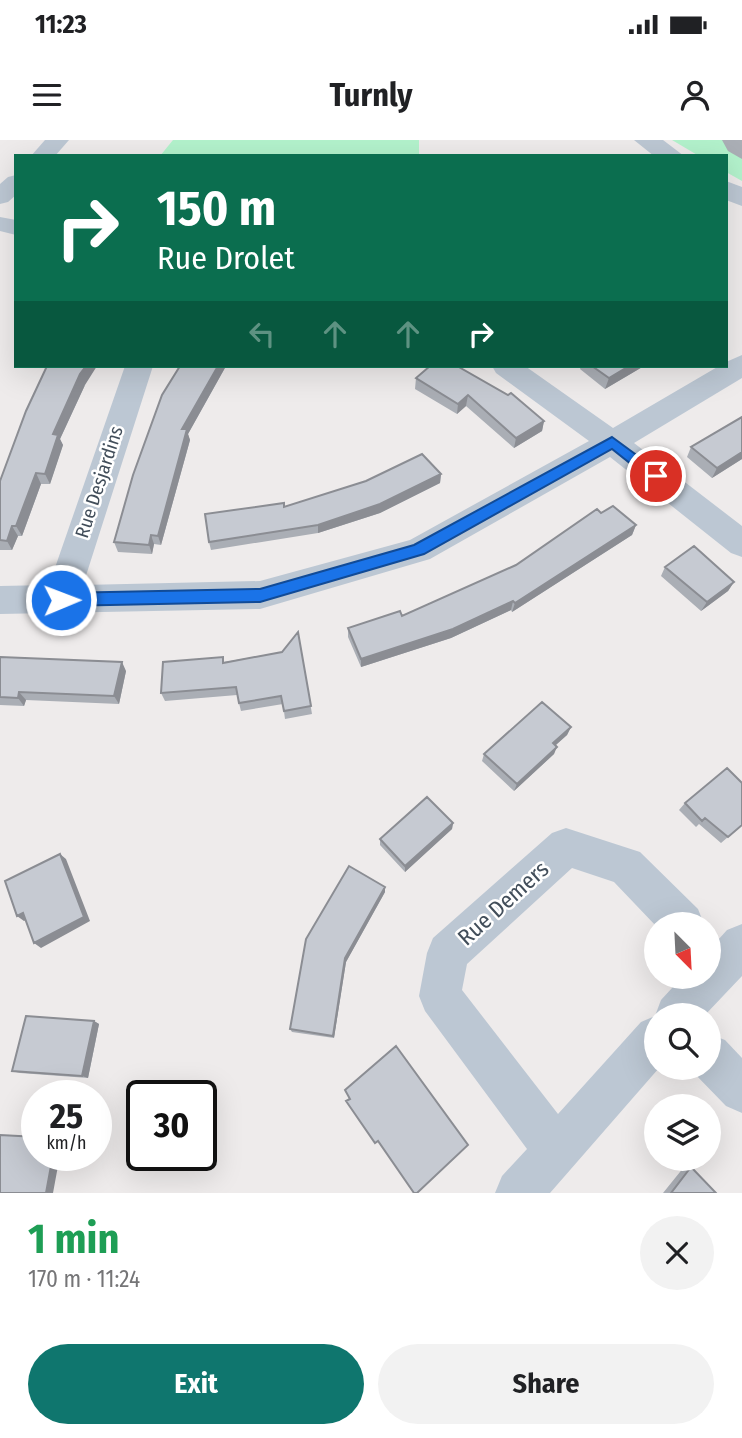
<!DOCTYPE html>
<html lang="en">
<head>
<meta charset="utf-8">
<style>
	body { margin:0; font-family:"Fira Sans Condensed",sans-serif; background:#f2f2f2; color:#202124; height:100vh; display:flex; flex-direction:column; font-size:26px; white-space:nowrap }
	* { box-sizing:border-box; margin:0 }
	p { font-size:23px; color:#757577 }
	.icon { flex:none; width:38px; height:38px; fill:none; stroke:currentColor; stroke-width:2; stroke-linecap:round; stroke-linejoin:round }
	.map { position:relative; height:1053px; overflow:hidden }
	.details { display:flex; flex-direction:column; background:#fff; flex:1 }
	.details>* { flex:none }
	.hud { position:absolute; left:14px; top:14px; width:714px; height:214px; border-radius:0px; box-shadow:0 7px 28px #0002; background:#0b6e4f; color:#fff; overflow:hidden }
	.needle { width:46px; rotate:156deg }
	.tools { position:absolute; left:644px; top:772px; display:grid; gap:14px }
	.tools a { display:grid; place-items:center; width:77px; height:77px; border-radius:50%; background:#fff; box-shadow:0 7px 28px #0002; font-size:35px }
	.speed { position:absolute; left:21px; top:940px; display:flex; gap:14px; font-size:35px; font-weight:700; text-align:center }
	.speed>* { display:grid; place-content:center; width:91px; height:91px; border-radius:50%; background:#fff; box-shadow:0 7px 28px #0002; line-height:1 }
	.speed small { font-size:18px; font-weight:400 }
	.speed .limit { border:4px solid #111; border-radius:10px; background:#fff; color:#111 }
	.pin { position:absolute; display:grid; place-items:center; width:60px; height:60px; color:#fff; margin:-30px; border:4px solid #fff; border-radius:50%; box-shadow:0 2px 7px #0007 }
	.me { position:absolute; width:77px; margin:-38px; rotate:89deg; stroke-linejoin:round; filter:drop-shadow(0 0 5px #0008) }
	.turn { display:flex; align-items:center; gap:24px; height:147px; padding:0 28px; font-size:32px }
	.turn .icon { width:91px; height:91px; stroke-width:2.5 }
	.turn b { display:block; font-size:49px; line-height:60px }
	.lanes { display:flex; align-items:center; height:66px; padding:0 28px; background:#0003; justify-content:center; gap:35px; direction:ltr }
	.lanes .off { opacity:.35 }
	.round { display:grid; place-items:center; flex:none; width:74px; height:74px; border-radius:37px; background:#f2f2f2 }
	.summary { display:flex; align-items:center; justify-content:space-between; height:119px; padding:0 28px }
	h1 { font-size:42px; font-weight:700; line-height:52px; color:#1e9e55 }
	.button { display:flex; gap:14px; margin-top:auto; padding:14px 28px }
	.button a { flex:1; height:80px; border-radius:42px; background:#0f766e; color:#fff; font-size:28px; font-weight:700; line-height:80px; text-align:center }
	.button a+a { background:#f2f2f2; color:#202124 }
	.status { display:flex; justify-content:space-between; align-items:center; height:49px; padding:0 35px; background:#fff; direction:ltr }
	.status svg { height:19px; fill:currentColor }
	header { display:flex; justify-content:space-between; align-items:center; height:91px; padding:0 28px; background:#fff; font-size:32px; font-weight:700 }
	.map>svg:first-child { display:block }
	.green { fill:#b3f2cc }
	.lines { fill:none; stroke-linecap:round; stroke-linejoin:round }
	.minor { fill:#bcc7d3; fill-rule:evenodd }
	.tertiary { fill:#bcc7d3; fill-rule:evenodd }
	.wall { fill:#aaaeb5 }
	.shaded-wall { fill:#8b8d93 }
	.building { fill:#c6cad2; stroke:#8b8d93; stroke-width:2 }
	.route { fill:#1a73e8; stroke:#114b97; stroke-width:2 }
	.labels { text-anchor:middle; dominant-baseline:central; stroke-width:5; stroke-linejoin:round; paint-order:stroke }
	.street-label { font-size:19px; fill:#424e5a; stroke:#fff }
	.near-street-label { font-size:23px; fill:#424e5a; stroke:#fff }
</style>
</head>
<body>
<div class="status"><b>11:23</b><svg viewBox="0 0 49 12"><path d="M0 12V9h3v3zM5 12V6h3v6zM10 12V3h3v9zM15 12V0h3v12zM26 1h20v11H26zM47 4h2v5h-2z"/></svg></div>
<header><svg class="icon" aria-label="menu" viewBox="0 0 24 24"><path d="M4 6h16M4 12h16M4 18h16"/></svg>Turnly<svg class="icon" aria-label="person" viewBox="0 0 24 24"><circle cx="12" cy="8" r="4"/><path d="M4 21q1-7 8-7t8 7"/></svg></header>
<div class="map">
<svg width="742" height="1053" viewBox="0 0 742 1053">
	<rect width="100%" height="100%" fill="#eeebeb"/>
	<path class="green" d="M 173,0 L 419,0 L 419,16 L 160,16 Z
		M 672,0 L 742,0 L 742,41 L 726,32 L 726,16 L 699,16 Z"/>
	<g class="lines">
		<path class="minor" d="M 45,0 L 69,0 L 55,16 L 31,16 Z
			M 16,35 L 16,55 L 8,62 L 0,64 L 0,44 L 8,37 Z
			M 0,77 L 16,80 L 16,95 L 0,91 Z
			M 742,215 L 742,238 L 634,303 L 742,386 L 742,417 L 731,413 L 610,317 L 430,419 L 260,469 L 0,474 L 0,446 L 49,445 L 125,226 L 153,226 L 83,445 L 260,441 L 410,400 L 589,301 L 496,233 L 492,226 L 525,226 L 613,288 L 719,226 L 726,226 L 726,222 Z
			M 566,688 L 640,712 L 698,769 L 704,784 L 656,786 L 614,742 L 572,728 L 467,824 L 462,850 L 558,974 L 641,882 L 655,876 L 661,860 L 683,836 L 709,836 L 709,810 L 727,790 L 742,784 L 742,836 L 705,875 L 656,875 L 656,928 L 659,928 L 550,1053 L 495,1053 L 502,1036 L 527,1009 L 425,871 L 419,856 L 427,813 L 433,798 L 552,693 Z
			M 709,894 L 725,900 L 742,918 L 742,973 L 726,966 L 693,932 L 692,928 L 709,928 Z"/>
		<path class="tertiary" d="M 634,0 L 663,0 L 684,16 L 654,16 Z
			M 726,41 L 742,47 L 742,66 L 726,60 Z"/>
	</g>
	<path class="wall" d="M 722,0 L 742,0 L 742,19 L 728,11 Z
		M 180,226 L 226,226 L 188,294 L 190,300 L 161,405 L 154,404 L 152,414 L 118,412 L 114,402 Z
		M 581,226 L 644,226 L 605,249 L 580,229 Z
		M 416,238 L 544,281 L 542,291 L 514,308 L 466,266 L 457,274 L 415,249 Z
		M 85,245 L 60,299 L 63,305 L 50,344 L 41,344 L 22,396 L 18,396 L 12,410 L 0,410 L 0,341 Z
		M 691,307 L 742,319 L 712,338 L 687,317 Z
		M 441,334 L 440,343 L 380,373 L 318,393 L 211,410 L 209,402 L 284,367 Z
		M 601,373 L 636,385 L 632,395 L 512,472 L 511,470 L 451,498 L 361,527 L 348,497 L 348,488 L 402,476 L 516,425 Z
		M 665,427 L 734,442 L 728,451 L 701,471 L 661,436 Z
		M 298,492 L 312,574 L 285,579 L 283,564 L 241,571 L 237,555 L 165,561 L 161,553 L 224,522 L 282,512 Z
		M 0,517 L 126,531 L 119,564 L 26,560 L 24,566 L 0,565 Z
		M 571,587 L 567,595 L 556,605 L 554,614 L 514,651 L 482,621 L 484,614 Z
		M 685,663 L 742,685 L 721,703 L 699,684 L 696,687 L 679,670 Z
		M 453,683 L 452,689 L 405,732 L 380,705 L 380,699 Z
		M 385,747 L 385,752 L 346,822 L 334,898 L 292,892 L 290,889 Z
		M 94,881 L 99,884 L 88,938 L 20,933 L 12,931 Z
		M 684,1027 L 691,1027 L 716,1053 L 663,1053 Z"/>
	<path class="shaded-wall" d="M 86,226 L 97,226 L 85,245 L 60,299 L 63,305 L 50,344 L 45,334 L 53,294 L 80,234 Z
		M 218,226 L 226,226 L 188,294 L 190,300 L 161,405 L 158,396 L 182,289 Z
		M 629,226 L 644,226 L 605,249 L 609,238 Z
		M 468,255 L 466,266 L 457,274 L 458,264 Z
		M 544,281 L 542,291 L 514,308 L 516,298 Z
		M 742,312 L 742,319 L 712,338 L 717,328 Z
		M 36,333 L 41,344 L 22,396 L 16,386 Z
		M 441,334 L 440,343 L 380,373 L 318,393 L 318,385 Z
		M 636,385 L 632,395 L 512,472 L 515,463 Z
		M 12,386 L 18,396 L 12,410 L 7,401 Z
		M 151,395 L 154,404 L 152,414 L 149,405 Z
		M 734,442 L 728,451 L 701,471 L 707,462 Z
		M 513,461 L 511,470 L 451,498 L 361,527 L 361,519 Z
		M 122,522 L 126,531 L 119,564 L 114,556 Z
		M 19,552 L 26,560 L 24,566 L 18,558 Z
		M 571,587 L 567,595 L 550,610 L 553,603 Z
		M 557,607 L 554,614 L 514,651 L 517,644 Z
		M 453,683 L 452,689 L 405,732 L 405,726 Z
		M 60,714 L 66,719 L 90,781 L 41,808 L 34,803 Z
		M 385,747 L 385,752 L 346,822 L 334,898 L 333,896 L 345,818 Z
		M 23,773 L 30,778 L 24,781 L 17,776 Z
		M 94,881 L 99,884 L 88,938 L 82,936 Z
		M 53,1015 L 60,1015 L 53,1053 L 46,1053 Z"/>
	<path class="building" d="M 47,226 L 86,226 L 80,234 L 53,294 L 58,295 L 45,334 L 36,333 L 16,386 L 12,386 L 7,401 L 0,400 L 0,341 L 26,271 Z
		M 180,226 L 218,226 L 182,289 L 187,289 L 158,396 L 151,395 L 149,405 L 114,402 L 133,335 L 162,255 Z
		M 430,226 L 457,226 L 508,255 L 511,253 L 544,281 L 516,298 L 468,255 L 458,264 L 416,238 Z
		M 592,226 L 629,226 L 609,238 Z
		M 742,277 L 742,312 L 717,328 L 691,307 Z
		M 422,314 L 441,334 L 380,364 L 318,385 L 209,402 L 205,374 L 284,363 L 284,367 L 366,341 Z
		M 613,366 L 636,385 L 515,463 L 513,461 L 453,489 L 361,519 L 348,488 L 400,471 L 402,476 L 516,425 L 597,369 L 601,373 Z
		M 694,406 L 734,442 L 707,462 L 665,427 Z
		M 298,492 L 311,566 L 284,571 L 281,556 L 239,563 L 236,547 L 161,553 L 163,522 L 223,517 L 223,523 L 282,512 Z
		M 0,517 L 122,522 L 114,556 L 19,552 L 18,558 L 0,557 Z
		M 542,562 L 571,587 L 553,603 L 557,607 L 517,644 L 484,614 Z
		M 727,628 L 742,643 L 742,685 L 728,697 L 705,678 L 702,681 L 685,663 Z
		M 427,657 L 453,683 L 405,726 L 380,699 Z
		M 60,714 L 84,777 L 34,803 L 23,773 L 17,776 L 5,741 Z
		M 349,726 L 385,747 L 345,818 L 333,896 L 290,889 L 306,799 Z
		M 26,876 L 94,881 L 82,936 L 12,931 Z
		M 396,906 L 468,1005 L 417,1053 L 414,1053 L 378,1001 L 375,1003 L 346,961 L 350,959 L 345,950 Z
		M 0,995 L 37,997 L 37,1015 L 53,1015 L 46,1053 L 0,1053 Z
		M 691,1027 L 716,1053 L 671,1053 Z"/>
	<path class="route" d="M 612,297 L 661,333 L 661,340 L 651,340 L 612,309 L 424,414 L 260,462 L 61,466 L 53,460 L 61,453 L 260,449 L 414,405 Z"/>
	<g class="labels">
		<g class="street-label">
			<text transform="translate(99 342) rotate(-72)">Rue Desjardins</text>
		</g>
		<g class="near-street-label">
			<text transform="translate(503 763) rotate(-42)">Rue Demers</text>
		</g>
	</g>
</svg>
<div class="tools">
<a><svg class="needle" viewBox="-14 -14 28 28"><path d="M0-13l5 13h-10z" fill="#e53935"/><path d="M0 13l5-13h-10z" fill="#757577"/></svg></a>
<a><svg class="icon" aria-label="search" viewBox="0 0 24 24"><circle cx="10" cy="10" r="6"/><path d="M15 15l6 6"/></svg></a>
<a><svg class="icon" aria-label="layers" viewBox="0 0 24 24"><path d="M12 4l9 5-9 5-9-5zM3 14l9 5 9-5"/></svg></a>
</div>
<div class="speed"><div>25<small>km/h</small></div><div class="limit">30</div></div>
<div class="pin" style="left:656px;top:336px;background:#d93025"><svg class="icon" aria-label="arrive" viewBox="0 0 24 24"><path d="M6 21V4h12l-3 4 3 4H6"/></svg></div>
<svg class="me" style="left:61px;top:460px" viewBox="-20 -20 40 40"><circle r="17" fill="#1a73e8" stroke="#fff" stroke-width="3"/><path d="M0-11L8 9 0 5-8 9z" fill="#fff"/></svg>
<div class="hud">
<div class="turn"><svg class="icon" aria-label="right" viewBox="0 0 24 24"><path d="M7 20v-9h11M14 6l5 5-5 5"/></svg><div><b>150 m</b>Rue Drolet</div></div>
<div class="lanes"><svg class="icon off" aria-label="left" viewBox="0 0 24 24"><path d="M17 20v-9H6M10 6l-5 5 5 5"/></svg><svg class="icon off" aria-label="ahead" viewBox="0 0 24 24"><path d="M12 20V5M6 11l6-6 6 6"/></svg><svg class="icon off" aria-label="ahead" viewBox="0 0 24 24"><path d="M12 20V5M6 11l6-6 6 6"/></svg><svg class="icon" aria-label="right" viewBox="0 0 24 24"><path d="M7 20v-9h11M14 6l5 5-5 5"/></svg></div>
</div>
</div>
<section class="details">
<div class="summary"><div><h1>1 min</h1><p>170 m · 11:24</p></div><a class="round"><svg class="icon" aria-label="close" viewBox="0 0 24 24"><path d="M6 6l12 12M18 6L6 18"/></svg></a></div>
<div class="button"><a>Exit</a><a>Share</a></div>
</section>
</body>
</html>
